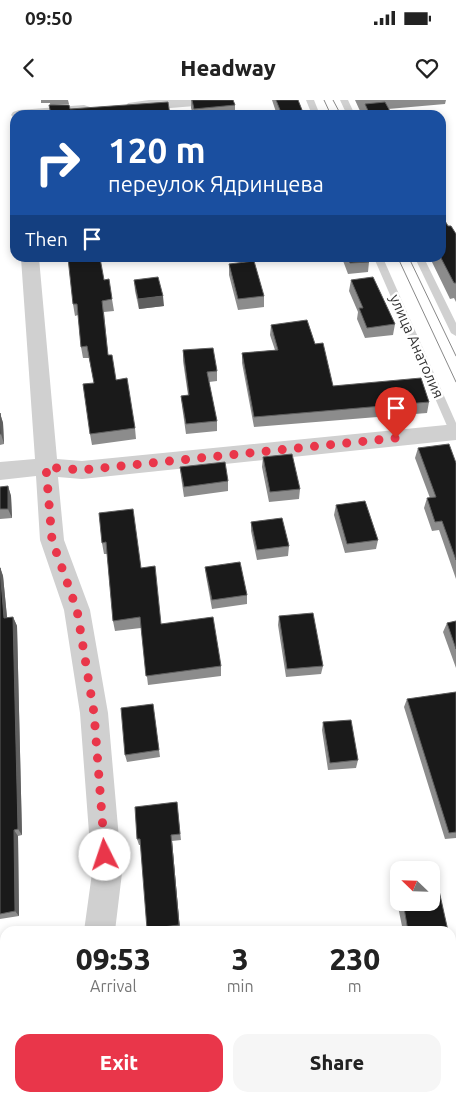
<!DOCTYPE html>
<html lang="en">
<head>
<meta charset="utf-8">
<style>
	body { margin:0; font-family:Ubuntu,sans-serif; background:#f6f6f6; color:#222; height:100vh; display:flex; flex-direction:column; font-size:19px; white-space:nowrap }
	* { box-sizing:border-box; margin:0 }
	p { font-size:16px; color:#767676 }
	.icon { flex:none; width:28px; height:28px; fill:none; stroke:currentColor; stroke-width:2; stroke-linecap:round; stroke-linejoin:round }
	.map { position:relative; flex:1; overflow:hidden }
	.sheet { position:absolute; left:0px; top:826px; width:456px; height:176px; display:flex; flex-direction:column; background:#fff; border-radius:15px 15px 0 0; box-shadow:0 2px 8px #0003 }
	.sheet>* { flex:none }
	.guide { position:absolute; left:10px; top:10px; width:436px; height:152px; border-radius:15px; box-shadow:0 2px 8px #0003; background:#1a4fa0; color:#fff; overflow:hidden }
	.needle { width:32px; rotate:293deg }
	.buttons { position:absolute; left:390px; top:761px; display:grid; gap:10px }
	.buttons a { display:grid; place-items:center; width:50px; height:50px; border-radius:10px; background:#fff; box-shadow:0 2px 8px #0003; font-size:25px }
	.pin { position:absolute; display:grid; place-items:center; width:42px; height:42px; color:#fff; margin:-51px -21px; border-radius:50% 50% 50% 0; rotate:-45deg; box-shadow:0 0 5px #0007 }
	.pin .icon { rotate:45deg }
	.me { position:absolute; width:55px; margin:-28px; rotate:356deg; stroke-linejoin:round; filter:drop-shadow(0 0 4px #0008) }
	.turn { display:flex; align-items:center; gap:18px; height:105px; padding:0 15px; font-size:22px }
	.turn .icon { width:65px; height:65px; stroke-width:2.5 }
	.turn b { display:block; font-size:35px; line-height:42px }
	.then { display:flex; align-items:center; height:48px; padding:0 15px; background:#0003; gap:10px; font-size:19px }
	.eta { display:flex; justify-content:space-evenly; align-items:center; height:85px; text-align:center }
	.eta b { font-size:30px; font-weight:800; line-height:35px }
	.button { display:flex; gap:10px; margin-top:auto; padding:10px 15px }
	.button a { flex:1; height:58px; border-radius:15px; background:#e9364a; color:#fff; font-size:20px; font-weight:800; line-height:58px; text-align:center }
	.button a+a { background:#f6f6f6; color:#222 }
	.status { display:flex; justify-content:space-between; align-items:center; height:35px; padding:0 25px; background:#fff; direction:ltr }
	.status svg { height:14px; fill:currentColor }
	header { display:flex; justify-content:space-between; align-items:center; height:65px; padding:0 15px; background:#fff; font-size:22px; font-weight:800 }
	.map>svg:first-child { display:block }
	.lines { fill:none; stroke-linecap:round; stroke-linejoin:round }
	.lane { fill:#d0d0d0; fill-rule:evenodd }
	.street { fill:#d0d0d0; fill-rule:evenodd }
	.tram { stroke:#888; stroke-width:1 }
	.wall { fill:#8c8c8c }
	.shaded-wall { fill:#5f5f5f }
	.building { fill:#1a1a1a; stroke:#5f5f5f }
	.route { stroke:#e9364a; stroke-width:9; stroke-dasharray:0 16.2 }
	.labels { text-anchor:middle; dominant-baseline:central; stroke-width:5; stroke-linejoin:round; paint-order:stroke }
	.street-label { font-size:15px; fill:#333; stroke:#fff }
</style>
</head>
<body>
<div class="status"><b>09:50</b><svg viewBox="0 0 49 12"><path d="M0 12V9h3v3zM5 12V6h3v6zM10 12V3h3v9zM15 12V0h3v12zM26 1h20v11H26zM47 4h2v5h-2z"/></svg></div>
<header><svg class="icon" aria-label="back" viewBox="0 0 24 24"><path d="M15 5l-7 7 7 7"/></svg>Headway<svg class="icon" aria-label="heart" viewBox="0 0 24 24"><path d="M12 20l-8-8c-3-5 5-10 8-4 3-6 11-1 8 4z"/></svg></header>
<div class="map">
<svg width="456" height="1002" viewBox="0 0 456 1002">
	<rect width="100%" height="100%" fill="#fff"/>
	<g class="lines">
		<path class="lane" d="M 306,0 L 314,0 L 320,15 L 312,15 Z
			M 340,0 L 348,0 L 355,15 L 347,15 Z
			M 374,158 L 383,158 L 456,323 L 456,339 L 451,335 Z
			M 415,158 L 424,158 L 456,223 L 456,236 L 451,233 Z"/>
		<path class="street" d="M 149,0 L 215,0 L 213,3 L 207,5 L 134,11 L 128,9 L 126,6 L 128,3 Z
			M 84,5 L 90,7 L 92,10 L 90,13 L 15,15 L 15,19 L 11,15 L 13,12 L 19,10 Z
			M 21,158 L 39,158 L 57,359 L 82,361 L 456,324 L 456,340 L 82,379 L 58,377 L 64,440 L 90,510 L 108,613 L 122,773 L 115,831 L 84,831 L 92,773 L 80,613 L 64,510 L 40,440 L 36,376 L 0,380 L 0,362 L 35,359 Z
			M 73,998 L 107,998 L 108,1002 L 74,1002 Z"/>
		<path class="tram" d="M 324,0 L 331,15
			M 333,0 L 341,15
			M 398,158 L 456,282
			M 409,158 L 456,256"/>
	</g>
	<path class="wall" d="M 41,0 L 68,0 L 69,4 L 54,5 L 70,9 L 51,15 L 50,3 L 41,3 Z
		M 191,0 L 233,0 L 235,5 L 235,15 L 193,15 L 191,8 Z
		M 272,0 L 298,0 L 304,15 L 277,15 Z
		M 355,0 L 446,0 L 445,4 L 388,9 L 392,15 L 363,15 L 364,11 L 360,11 Z
		M 448,126 L 456,134 L 456,202 L 454,198 L 450,199 L 430,158 L 441,158 Z
		M 342,158 L 368,158 L 369,162 L 368,172 L 348,174 Z
		M 229,164 L 264,196 L 264,207 L 238,210 L 229,175 Z
		M 104,180 L 112,199 L 114,211 L 104,212 L 108,255 L 116,280 L 135,328 L 136,339 L 92,345 L 90,334 L 94,283 L 89,258 L 83,258 L 81,247 L 78,215 L 75,216 L 73,204 Z
		M 134,180 L 164,206 L 139,209 L 135,191 Z
		M 351,180 L 395,224 L 393,235 L 365,238 L 357,219 L 358,212 L 349,191 Z
		M 271,225 L 315,244 L 333,286 L 429,302 L 427,313 L 254,327 L 242,263 L 242,253 L 275,250 L 270,235 Z
		M 183,250 L 217,271 L 217,281 L 209,282 L 217,321 L 217,331 L 186,334 L 182,306 L 181,296 L 188,295 L 183,261 Z
		M 0,313 L 3,323 L 4,344 L 0,345 Z
		M 418,348 L 456,363 L 456,479 L 439,430 L 432,431 L 424,408 L 427,398 L 430,398 L 415,358 Z
		M 263,357 L 300,389 L 299,399 L 269,402 L 262,367 Z
		M 180,367 L 228,381 L 228,391 L 184,397 L 181,377 Z
		M 8,386 L 11,396 L 12,418 L 0,419 L 0,387 Z
		M 336,405 L 378,440 L 376,449 L 345,453 L 334,415 Z
		M 99,413 L 141,468 L 161,524 L 221,566 L 221,576 L 148,585 L 141,528 L 115,531 L 113,521 L 107,454 L 104,454 L 102,443 Z
		M 251,422 L 289,446 L 288,456 L 257,460 L 251,431 Z
		M 0,467 L 3,476 L 7,518 L 13,517 L 17,526 L 22,735 L 18,736 L 19,816 L 0,819 Z
		M 205,467 L 247,495 L 247,504 L 212,509 L 206,476 Z
		M 279,516 L 323,566 L 321,574 L 286,577 L 278,525 Z
		M 456,521 L 456,568 L 443,532 L 447,523 Z
		M 456,592 L 456,738 L 445,739 L 404,607 L 407,599 Z
		M 153,604 L 160,657 L 127,662 L 125,655 Z
		M 323,622 L 358,660 L 356,668 L 328,670 L 322,630 Z
		M 177,702 L 181,740 L 172,741 L 180,830 L 169,831 L 148,831 L 141,745 L 139,745 L 137,739 Z
		M 399,780 L 399,802 L 431,802 L 448,831 L 403,831 L 394,787 Z
		M 451,845 L 456,866 L 456,972 L 451,973 Z"/>
	<path class="shaded-wall" d="M 163,196 L 164,206 L 139,209 L 138,199 Z
		M 0,313 L 3,323 L 4,344 L 1,334 Z
		M 8,386 L 11,396 L 12,418 L 8,409 Z
		M 0,467 L 3,476 L 8,527 L 4,518 Z
		M 13,517 L 17,526 L 22,735 L 18,729 Z
		M 14,730 L 18,736 L 19,816 L 15,811 Z
		M 171,735 L 172,741 L 180,830 L 179,825 Z
		M 19,998 L 25,998 L 25,1002 L 19,1002 Z"/>
	<path class="building" d="M 192,0 L 233,0 L 235,5 L 194,9 Z
		M 276,0 L 298,0 L 304,15 L 282,15 Z
		M 168,2 L 170,15 L 51,15 L 49,5 L 69,5 L 70,9 Z
		M 385,2 L 392,15 L 370,15 L 365,4 Z
		M 441,114 L 448,126 L 451,126 L 456,134 L 456,183 L 454,183 L 441,158 Z
		M 68,158 L 100,158 L 104,180 L 109,179 L 112,199 L 102,201 L 108,255 L 112,255 L 116,280 L 127,278 L 135,328 L 90,334 L 83,284 L 94,283 L 87,246 L 81,247 L 77,204 L 73,204 Z
		M 347,158 L 368,158 L 369,162 L 350,163 Z
		M 254,161 L 264,196 L 238,199 L 229,164 Z
		M 158,177 L 163,196 L 138,199 L 134,180 Z
		M 373,177 L 395,224 L 367,228 L 359,208 L 363,208 L 351,180 Z
		M 307,220 L 315,244 L 323,243 L 333,286 L 421,278 L 429,302 L 254,317 L 242,253 L 278,250 L 271,225 Z
		M 213,248 L 217,271 L 207,272 L 217,321 L 186,324 L 181,296 L 189,295 L 183,250 Z
		M 0,313 L 1,334 L 0,334 Z
		M 449,344 L 456,363 L 456,460 L 442,421 L 435,422 L 427,398 L 436,397 L 418,348 Z
		M 292,354 L 300,389 L 270,392 L 263,357 Z
		M 225,362 L 228,381 L 184,387 L 180,367 Z
		M 8,386 L 8,409 L 0,409 L 0,387 Z
		M 365,401 L 378,440 L 347,444 L 336,405 Z
		M 133,409 L 141,468 L 155,466 L 161,524 L 213,517 L 221,566 L 146,576 L 140,517 L 113,521 L 106,442 L 102,443 L 99,413 Z
		M 282,418 L 289,446 L 257,450 L 251,422 Z
		M 240,462 L 247,495 L 212,500 L 205,467 Z
		M 0,468 L 4,518 L 13,517 L 18,729 L 14,730 L 15,811 L 0,814 Z
		M 313,513 L 323,566 L 287,569 L 279,516 Z
		M 456,521 L 456,549 L 447,523 Z
		M 456,592 L 456,732 L 449,733 L 407,599 Z
		M 153,604 L 159,650 L 125,655 L 121,608 Z
		M 351,620 L 358,660 L 330,663 L 323,622 Z
		M 177,702 L 180,734 L 171,735 L 179,825 L 147,829 L 140,739 L 137,739 L 135,707 Z
		M 431,777 L 436,777 L 448,831 L 408,831 L 403,802 L 431,802 Z
		M 451,845 L 456,866 L 456,970 L 451,971 Z
		M 5,872 L 5,998 L 19,998 L 19,1002 L 0,1002 L 0,873 Z
		M 167,998 L 215,998 L 215,1002 L 168,1002 Z"/>
	<g class="lines">
		<path class="route" d="M 105,755 L 94,613 L 77,510 L 52,440 L 46,367 L 82,370 L 396,338"/>
	</g>
	<g class="labels">
		<g class="street-label">
			<text transform="translate(417 246) rotate(66)">улица Анатолия</text>
		</g>
	</g>
</svg>
<div class="buttons">
<a><svg class="needle" viewBox="-14 -14 28 28"><path d="M0-13l5 13h-10z" fill="#e53935"/><path d="M0 13l5-13h-10z" fill="#767676"/></svg></a>
</div>
<div class="pin" style="left:396px;top:338px;background:#d93025"><svg class="icon" aria-label="arrive" viewBox="0 0 24 24"><path d="M6 21V4h12l-3 4 3 4H6"/></svg></div>
<svg class="me" style="left:105px;top:755px" viewBox="-20 -20 40 40"><circle r="19" fill="#fff"/><path d="M0-13L10 11 0 6-10 11z" fill="#e9364a"/></svg>
<div class="guide">
<div class="turn"><svg class="icon" aria-label="right" viewBox="0 0 24 24"><path d="M7 20v-9h11M14 6l5 5-5 5"/></svg><div><b>120 m</b>переулок Ядринцева</div></div>
<div class="then">Then<svg class="icon" aria-label="arrive" viewBox="0 0 24 24"><path d="M6 21V4h12l-3 4 3 4H6"/></svg></div>
</div>
<section class="sheet">
<div class="eta">
<div><b>09:53</b><p>Arrival</p></div>
<div><b>3</b><p>min</p></div>
<div><b>230</b><p>m</p></div>
</div>
<div class="button"><a>Exit</a><a>Share</a></div>
</section>
</div>
</body>
</html>
